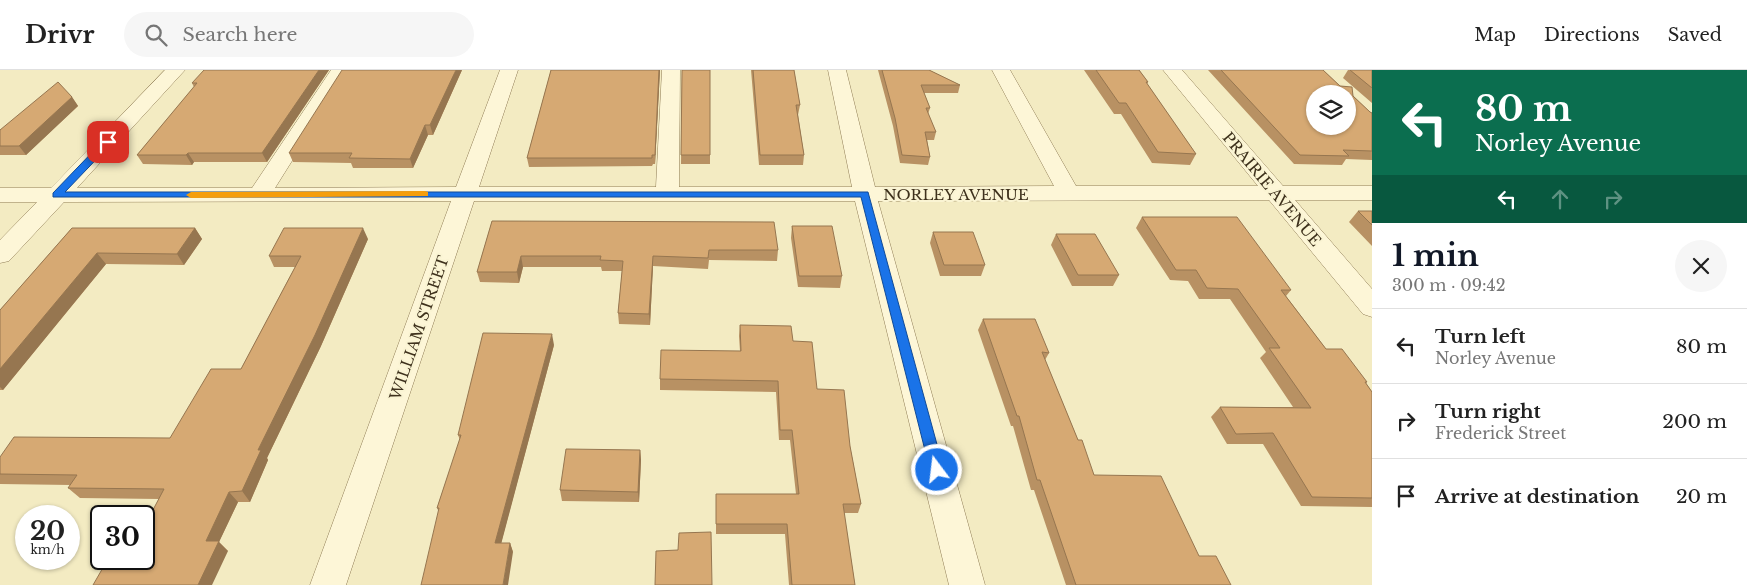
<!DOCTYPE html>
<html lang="en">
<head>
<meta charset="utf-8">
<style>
	body { margin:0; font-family:"Libre Baskerville",serif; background:#f6f6f6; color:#222; height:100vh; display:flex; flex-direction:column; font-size:19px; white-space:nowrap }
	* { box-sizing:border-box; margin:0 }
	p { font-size:16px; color:#767676 }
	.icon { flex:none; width:28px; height:28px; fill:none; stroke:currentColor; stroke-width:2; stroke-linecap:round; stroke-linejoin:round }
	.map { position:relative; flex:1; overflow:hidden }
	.drawer { display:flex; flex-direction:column; background:#fff; width:375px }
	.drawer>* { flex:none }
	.guide { background:#0b6e4f; color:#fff; overflow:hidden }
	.buttons { position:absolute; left:1306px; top:15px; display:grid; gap:10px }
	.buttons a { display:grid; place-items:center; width:50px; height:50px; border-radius:50%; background:#fff; box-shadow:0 1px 4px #0004; font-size:25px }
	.speed { position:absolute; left:15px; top:435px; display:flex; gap:10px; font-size:25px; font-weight:700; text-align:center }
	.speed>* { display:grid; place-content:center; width:65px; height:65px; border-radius:50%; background:#fff; box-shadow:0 1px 4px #0004; line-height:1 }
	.speed small { font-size:12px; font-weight:400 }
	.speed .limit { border:2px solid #111; border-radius:8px; background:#fff; color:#111 }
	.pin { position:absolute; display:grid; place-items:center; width:42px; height:42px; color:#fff; margin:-21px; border-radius:10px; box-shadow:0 2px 8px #0006 }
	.me { position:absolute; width:55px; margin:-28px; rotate:345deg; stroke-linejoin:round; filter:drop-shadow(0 0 4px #0008) }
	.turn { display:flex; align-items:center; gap:18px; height:105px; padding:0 20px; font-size:22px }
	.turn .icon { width:65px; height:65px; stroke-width:2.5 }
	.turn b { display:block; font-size:35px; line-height:42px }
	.lanes { display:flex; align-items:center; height:48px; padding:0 20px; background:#0003; justify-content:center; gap:25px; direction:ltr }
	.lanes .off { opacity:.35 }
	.round { display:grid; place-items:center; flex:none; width:52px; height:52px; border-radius:26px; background:#f6f6f6 }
	.head { display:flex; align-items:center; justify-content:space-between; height:85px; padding:0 20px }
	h1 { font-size:30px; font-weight:700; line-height:38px; color:#111827 }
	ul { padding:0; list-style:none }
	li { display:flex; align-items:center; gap:15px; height:75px; padding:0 20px; border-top:1px solid #e0e0e0 }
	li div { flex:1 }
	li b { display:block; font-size:19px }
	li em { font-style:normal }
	header { display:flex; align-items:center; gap:30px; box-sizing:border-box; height:70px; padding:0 25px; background:#fff; border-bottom:1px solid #e0e0e0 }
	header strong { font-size:24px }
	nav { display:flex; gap:28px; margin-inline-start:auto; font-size:18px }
	.search { width:350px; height:45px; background:#f6f6f6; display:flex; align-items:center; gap:12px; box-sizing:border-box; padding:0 18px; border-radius:28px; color:#767676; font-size:19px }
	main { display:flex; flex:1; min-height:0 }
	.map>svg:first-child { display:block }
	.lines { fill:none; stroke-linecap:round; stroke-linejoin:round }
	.minor-casing { stroke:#907d56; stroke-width:1 }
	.minor { fill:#fdf6d7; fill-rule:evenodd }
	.wall { fill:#b89163 }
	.shaded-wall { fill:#967650 }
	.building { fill:#d6a973; stroke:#967650; fill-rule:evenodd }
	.route { fill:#1a73e8; stroke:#114b97 }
	.slow { fill:#f59e0b }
	.labels { text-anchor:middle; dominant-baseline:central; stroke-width:4; stroke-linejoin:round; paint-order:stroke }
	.street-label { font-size:15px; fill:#3e311c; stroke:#faf4d3 }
</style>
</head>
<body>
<header>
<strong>Drivr</strong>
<div class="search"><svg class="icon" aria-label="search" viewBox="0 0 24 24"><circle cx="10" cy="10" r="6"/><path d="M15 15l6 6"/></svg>Search here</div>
<nav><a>Map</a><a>Directions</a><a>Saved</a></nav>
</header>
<main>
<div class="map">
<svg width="1372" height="515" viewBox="0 0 1372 515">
	<rect width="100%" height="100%" fill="#f3ebc2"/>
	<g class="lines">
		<defs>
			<path id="minor" d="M 165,0 L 185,0 L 77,118 L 252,118 L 331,0 L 349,0 L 275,118 L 456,117 L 500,0 L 518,0 L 479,117 L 656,117 L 662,0 L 680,0 L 679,117 L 852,117 L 828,0 L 846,0 L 875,117 L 1054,116 L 992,0 L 1010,0 L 1076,116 L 1258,116 L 1163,0 L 1182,0 L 1283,116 L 1372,116 L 1372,130 L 1295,130 L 1372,219 L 1372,247 L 1363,244 L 1269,130 L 878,131 L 985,515 L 949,515 L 855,131 L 474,131 L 346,515 L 310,515 L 451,131 L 64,132 L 9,191 L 0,193 L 0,170 L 37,132 L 0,132 L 0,118 L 51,118 Z"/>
		</defs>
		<use href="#minor" class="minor-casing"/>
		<use href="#minor" class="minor"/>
	</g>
	<path class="wall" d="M 329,0 L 267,92 L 194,92 L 192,95 L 143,94 L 137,85 L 194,17 L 192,13 Z
		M 462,0 L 433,65 L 428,65 L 413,98 L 353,98 L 351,93 L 293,92 L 289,83 Z
		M 551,0 L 660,0 L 655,94 L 653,94 L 652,96 L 529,97 L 527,88 Z
		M 682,0 L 710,85 L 710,94 L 681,94 Z
		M 751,0 L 794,0 L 800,35 L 798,45 L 804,85 L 803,95 L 759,95 Z
		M 878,0 L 929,0 L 960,15 L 958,23 L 924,23 L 930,38 L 928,44 L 936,62 L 934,70 L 927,70 L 930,87 L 928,95 L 900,93 L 893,56 Z
		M 1084,0 L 1139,0 L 1148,12 L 1147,14 L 1196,84 L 1190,95 L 1152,93 L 1121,44 L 1114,44 Z
		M 1208,0 L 1323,0 L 1340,16 L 1353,26 L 1370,42 L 1372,43 L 1372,90 L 1346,89 L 1342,95 L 1294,94 Z
		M 1348,0 L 1372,0 L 1372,33 L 1343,8 Z
		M 72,27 L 78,36 L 26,85 L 0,85 L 0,60 Z
		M 1358,141 L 1372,141 L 1372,176 L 1349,152 Z
		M 1142,147 L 1291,220 L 1286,226 L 1326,279 L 1367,312 L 1366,313 L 1372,322 L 1372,437 L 1301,436 L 1263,374 L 1227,374 L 1211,347 L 1220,337 L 1293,337 L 1260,288 L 1266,282 L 1230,229 L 1199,229 L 1188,211 L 1170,210 L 1136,158 Z
		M 492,151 L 778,180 L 777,191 L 709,190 L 708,199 L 653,196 L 650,255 L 619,254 L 618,243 L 622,201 L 602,201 L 601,197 L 523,197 L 519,213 L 480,212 L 477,202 Z
		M 792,156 L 842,206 L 840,218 L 798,217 L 791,168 Z
		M 72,158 L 195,158 L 202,169 L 184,195 L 106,194 L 3,320 L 0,320 L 0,240 Z
		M 933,162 L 985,195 L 981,206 L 940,206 L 930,173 Z
		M 1056,164 L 1119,205 L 1113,216 L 1072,216 L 1051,175 Z
		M 368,169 L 321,276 L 267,388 L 268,390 L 250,432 L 238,432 L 219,472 L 228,481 L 144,489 L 159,429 L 80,428 L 68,418 L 71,415 L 0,414 L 0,387 L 170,368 L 241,299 L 295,197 L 274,197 L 269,186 Z
		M 983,249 L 1049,283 L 1045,290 L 1078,370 L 1094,405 L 1199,486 L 1231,515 L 1066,515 L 1034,420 L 1031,420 L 1013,356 L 1011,356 L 978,260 Z
		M 740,255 L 793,271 L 817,319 L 850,376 L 861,434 L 858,443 L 844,443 L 855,515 L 789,515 L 785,464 L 716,464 L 716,424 L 796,424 L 790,370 L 779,370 L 776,322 L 660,320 L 660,309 L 740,281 L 739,266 Z
		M 554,275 L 501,473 L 510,473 L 513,482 L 439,442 L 437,438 L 460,370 L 458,365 Z
		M 640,380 L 641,390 L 639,432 L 562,431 L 560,420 Z"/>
	<path class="shaded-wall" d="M 319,0 L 329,0 L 267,92 L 262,83 Z
		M 456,0 L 462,0 L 433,65 L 430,55 Z
		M 659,0 L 660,0 L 655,94 L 655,85 Z
		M 72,27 L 78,36 L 26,85 L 19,76 Z
		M 425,55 L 428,65 L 413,98 L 410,89 Z
		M 188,83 L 194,92 L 192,95 L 186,85 Z
		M 195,158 L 202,169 L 184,195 L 177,184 Z
		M 363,158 L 368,169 L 321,276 L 267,388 L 268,390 L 250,432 L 242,421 L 258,380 Z
		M 97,183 L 106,194 L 3,320 L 0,317 L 0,299 Z
		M 521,186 L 523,197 L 519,213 L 517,202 Z
		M 653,186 L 653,196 L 650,255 L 649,244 Z
		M 552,264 L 554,275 L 499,482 L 495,473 Z
		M 640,380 L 641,390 L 639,432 L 638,422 Z
		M 229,422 L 238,432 L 219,472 L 228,481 L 212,515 L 198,515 L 206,471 Z
		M 510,473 L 513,482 L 508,515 L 503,515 Z"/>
	<path class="building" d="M 204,0 L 319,0 L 262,83 L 188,83 L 186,85 L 137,85 L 197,13 L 192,13 Z
		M 342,0 L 456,0 L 430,55 L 425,55 L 410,89 L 349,88 L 352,83 L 289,83 Z
		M 551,0 L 659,0 L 655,85 L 652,85 L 652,88 L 527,88 Z
		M 682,0 L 710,0 L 710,85 L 681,85 Z
		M 753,0 L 794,0 L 800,35 L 796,35 L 804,85 L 760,85 Z
		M 882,0 L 929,0 L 960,15 L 921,15 L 930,38 L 926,38 L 936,62 L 925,62 L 930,87 L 902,85 L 895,48 Z
		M 1096,0 L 1139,0 L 1148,12 L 1146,12 L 1196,84 L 1158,82 L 1126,33 L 1119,33 Z
		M 1221,0 L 1323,0 L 1340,16 L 1352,17 L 1353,26 L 1370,42 L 1372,43 L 1372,81 L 1343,80 L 1349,86 L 1300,85 ZM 1315,24 L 1348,24 L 1348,56 L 1315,56 Z
		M 1350,0 L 1372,0 L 1372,18 Z
		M 58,12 L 72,27 L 19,76 L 0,76 L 0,60 Z
		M 1358,141 L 1372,141 L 1372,155 Z
		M 1142,147 L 1237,147 L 1291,220 L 1281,220 L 1326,279 L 1342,279 L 1367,312 L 1365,312 L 1372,322 L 1372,428 L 1312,427 L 1273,363 L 1236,364 L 1220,337 L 1311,338 L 1269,278 L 1280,278 L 1238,219 L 1207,218 L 1196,200 L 1176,200 Z
		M 492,151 L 774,152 L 778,180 L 709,180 L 708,188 L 653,186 L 649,244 L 618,243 L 623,191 L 600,190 L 601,186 L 521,186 L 517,202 L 477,202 Z
		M 792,156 L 832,156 L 842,206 L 799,206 Z
		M 72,158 L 195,158 L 177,184 L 97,183 L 0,299 L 0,240 Z
		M 284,158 L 363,158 L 315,265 L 258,380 L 261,380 L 242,421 L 229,422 L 206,471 L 219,471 L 198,515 L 93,515 L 108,489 L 144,489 L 144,457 L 164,419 L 68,418 L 77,405 L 0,404 L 0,387 L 14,367 L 170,368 L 211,299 L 241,299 L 301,186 L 269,186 Z
		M 933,162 L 973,162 L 985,195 L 944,195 Z
		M 1056,164 L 1095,164 L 1119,205 L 1078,205 Z
		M 983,249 L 1035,249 L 1049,283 L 1042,282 L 1078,370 L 1082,370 L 1094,405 L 1161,406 L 1199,486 L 1216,486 L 1231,515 L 1076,515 L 1040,410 L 1037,410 L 1019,346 L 1017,346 Z
		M 740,255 L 791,256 L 793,271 L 812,272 L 817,319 L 844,320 L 850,376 L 861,434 L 843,434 L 855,515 L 792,515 L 787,454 L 716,454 L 716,424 L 799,424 L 792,360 L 780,360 L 778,311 L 660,309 L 661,280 L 741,281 Z
		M 483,263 L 552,264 L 495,473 L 510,473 L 503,515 L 421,515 L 439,438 L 437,438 L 461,365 L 458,365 Z
		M 566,379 L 640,380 L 638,422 L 560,420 Z
		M 711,462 L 712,515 L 655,515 L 656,481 L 678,480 L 679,463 Z"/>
	<path class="route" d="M 108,69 L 112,72 L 111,74 L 65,122 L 868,122 L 944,400 L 942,404 L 937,406 L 932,404 L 930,400 L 861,127 L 53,127 L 53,123 L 104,70 Z"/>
	<path class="slow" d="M 425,121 L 428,122 L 428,126 L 191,128 L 186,125 L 191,122 Z"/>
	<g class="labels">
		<g class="street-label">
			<text transform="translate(1272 119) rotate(50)">PRAIRIE AVENUE</text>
			<text x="956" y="124">NORLEY AVENUE</text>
			<text transform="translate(419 258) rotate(-71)">WILLIAM STREET</text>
		</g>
	</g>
</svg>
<div class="buttons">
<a><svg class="icon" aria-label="layers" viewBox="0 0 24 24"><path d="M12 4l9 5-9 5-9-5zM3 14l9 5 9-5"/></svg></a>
</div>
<div class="speed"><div>20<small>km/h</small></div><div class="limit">30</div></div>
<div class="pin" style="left:108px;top:72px;background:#d93025"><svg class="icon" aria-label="arrive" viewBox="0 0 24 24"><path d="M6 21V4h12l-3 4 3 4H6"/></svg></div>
<svg class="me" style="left:937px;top:400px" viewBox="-20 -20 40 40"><circle r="17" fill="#1a73e8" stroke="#fff" stroke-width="3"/><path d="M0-11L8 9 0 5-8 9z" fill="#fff"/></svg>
</div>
<section class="drawer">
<div class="guide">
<div class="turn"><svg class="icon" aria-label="left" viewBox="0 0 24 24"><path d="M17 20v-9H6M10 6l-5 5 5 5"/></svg><div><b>80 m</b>Norley Avenue</div></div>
<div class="lanes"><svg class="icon" aria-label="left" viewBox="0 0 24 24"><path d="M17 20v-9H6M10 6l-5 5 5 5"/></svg><svg class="icon off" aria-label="ahead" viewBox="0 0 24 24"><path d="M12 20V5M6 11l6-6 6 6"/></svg><svg class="icon off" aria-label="right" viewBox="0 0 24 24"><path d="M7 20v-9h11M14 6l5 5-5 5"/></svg></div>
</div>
<div class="head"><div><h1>1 min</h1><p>300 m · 09:42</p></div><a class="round"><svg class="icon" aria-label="close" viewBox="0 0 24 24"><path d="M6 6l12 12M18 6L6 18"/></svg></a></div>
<ul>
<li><svg class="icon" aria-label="left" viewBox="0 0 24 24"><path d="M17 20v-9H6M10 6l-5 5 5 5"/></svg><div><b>Turn left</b><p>Norley Avenue</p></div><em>80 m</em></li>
<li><svg class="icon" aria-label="right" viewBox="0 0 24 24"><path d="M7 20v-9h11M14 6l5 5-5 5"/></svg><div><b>Turn right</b><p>Frederick Street</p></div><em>200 m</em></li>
<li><svg class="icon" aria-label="arrive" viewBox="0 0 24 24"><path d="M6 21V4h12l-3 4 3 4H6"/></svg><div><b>Arrive at destination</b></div><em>20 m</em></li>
</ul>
</section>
</main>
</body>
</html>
